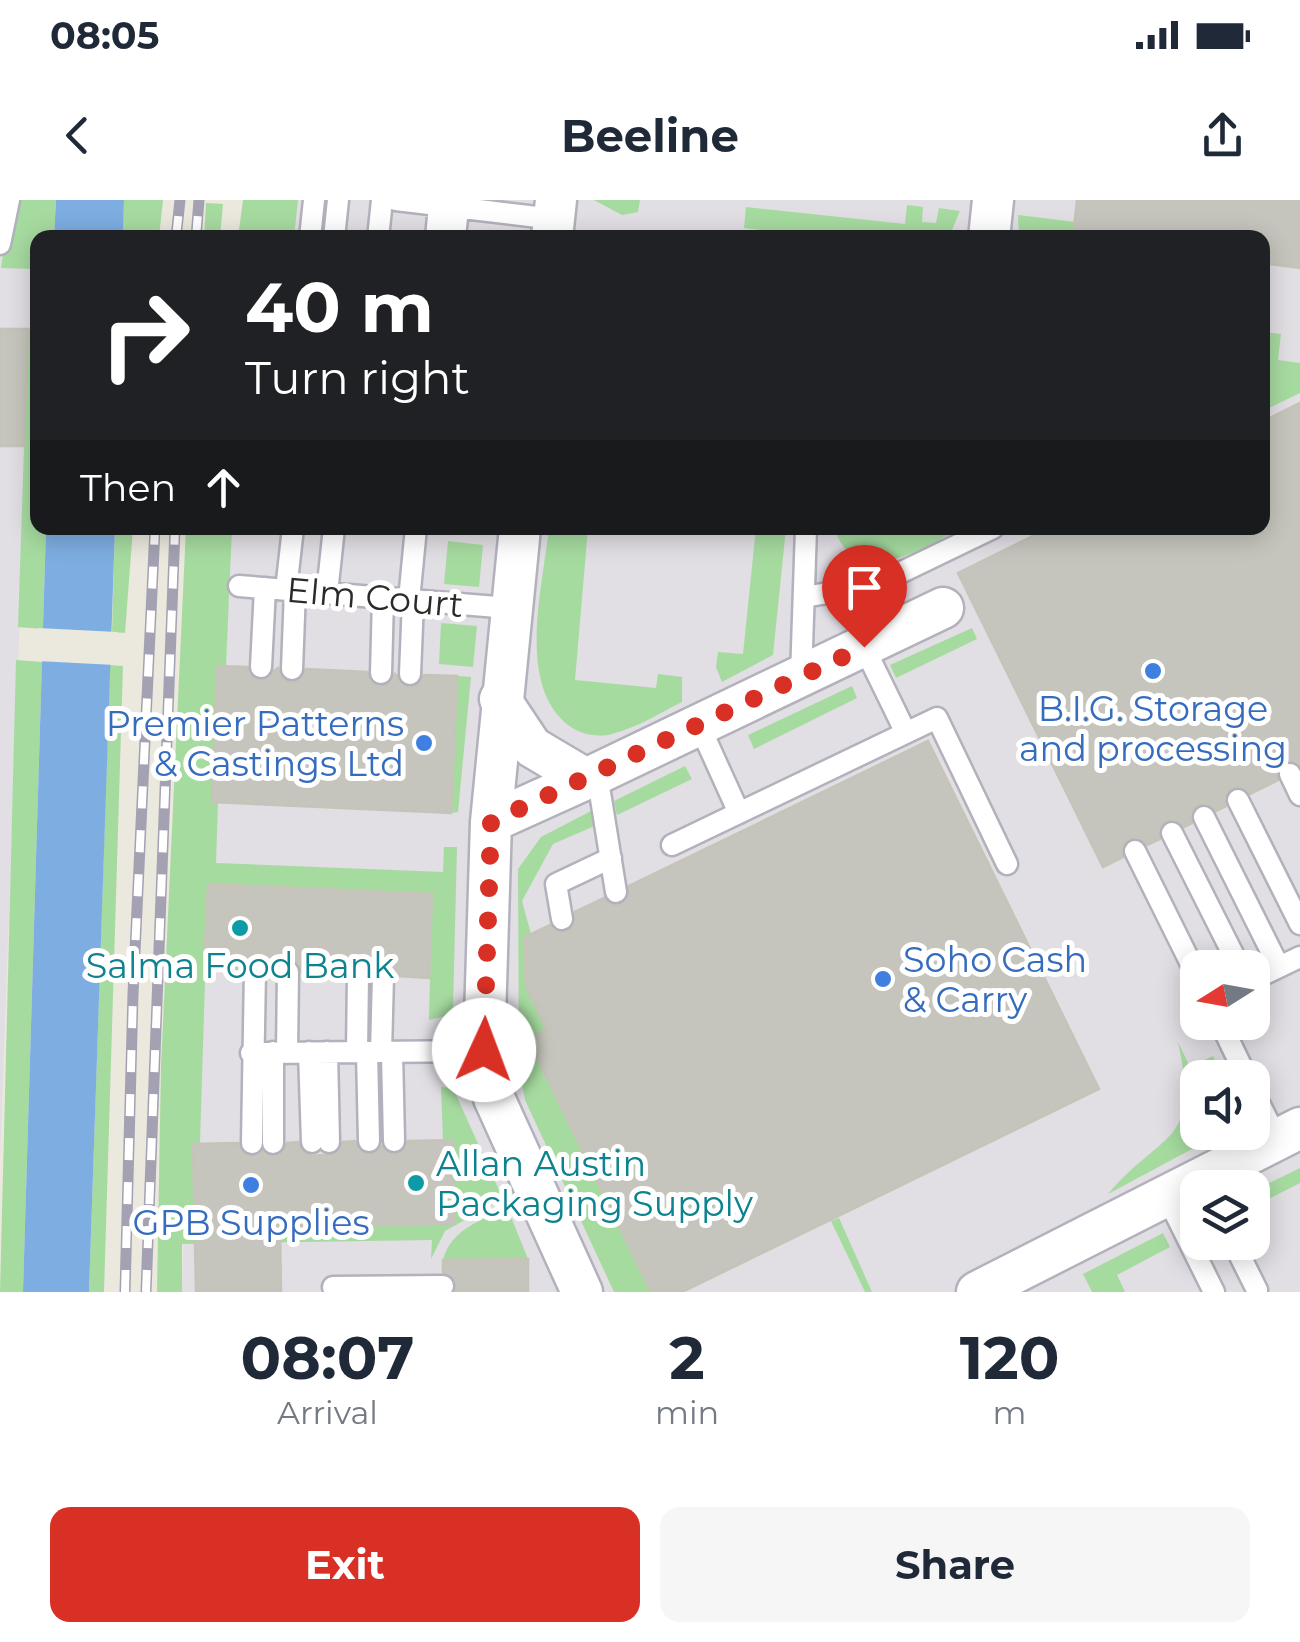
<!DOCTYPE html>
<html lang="en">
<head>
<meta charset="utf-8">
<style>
	body { margin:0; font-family:Montserrat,sans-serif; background:#f6f6f7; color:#1f2937; height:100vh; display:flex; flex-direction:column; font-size:38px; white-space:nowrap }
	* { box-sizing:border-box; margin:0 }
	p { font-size:32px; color:#747a83 }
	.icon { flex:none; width:55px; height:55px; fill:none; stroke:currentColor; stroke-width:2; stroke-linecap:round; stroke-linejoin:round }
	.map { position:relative; height:1092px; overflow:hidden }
	.sheet { display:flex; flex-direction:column; background:#fff; flex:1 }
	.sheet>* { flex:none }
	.guide { position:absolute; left:30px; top:30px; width:1240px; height:305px; border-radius:20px; box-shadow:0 5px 25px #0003; background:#202124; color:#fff; overflow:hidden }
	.needle { width:65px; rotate:259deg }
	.tools { position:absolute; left:1180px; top:750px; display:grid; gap:20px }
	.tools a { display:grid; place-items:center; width:90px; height:90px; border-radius:20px; background:#fff; box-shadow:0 5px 25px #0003; font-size:50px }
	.pin { position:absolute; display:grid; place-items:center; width:85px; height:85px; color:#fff; margin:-102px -42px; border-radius:50% 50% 50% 0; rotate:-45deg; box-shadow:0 0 10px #0007 }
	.pin .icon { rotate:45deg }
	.me { position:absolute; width:110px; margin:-55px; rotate:2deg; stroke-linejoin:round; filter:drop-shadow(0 0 8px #0008) }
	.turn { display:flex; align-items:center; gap:35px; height:210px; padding:0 50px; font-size:45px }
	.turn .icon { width:130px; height:130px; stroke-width:2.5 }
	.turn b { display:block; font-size:70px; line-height:85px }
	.then { display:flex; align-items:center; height:95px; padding:0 50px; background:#0003; gap:20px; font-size:38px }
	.eta { display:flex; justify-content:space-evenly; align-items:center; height:170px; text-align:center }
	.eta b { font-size:60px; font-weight:700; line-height:70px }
	.button { display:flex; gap:20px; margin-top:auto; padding:20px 50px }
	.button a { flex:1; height:115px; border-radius:20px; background:#d93025; color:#fff; font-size:40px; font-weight:700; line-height:115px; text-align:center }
	.button a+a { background:#f6f6f7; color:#1f2937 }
	.status { display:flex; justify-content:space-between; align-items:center; height:70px; padding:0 50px; background:#fff; direction:ltr }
	.status svg { height:28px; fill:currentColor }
	header { display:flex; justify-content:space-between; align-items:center; height:130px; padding:0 50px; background:#fff; font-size:45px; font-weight:700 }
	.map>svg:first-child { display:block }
	.industrial { fill:#e1dee4; fill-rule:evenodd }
	.green { fill:#a6dba0 }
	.water { fill:#7dade1 }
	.pier { fill:#ebe8de }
	.building { fill:#c6c5bd; stroke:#c6c4b8; stroke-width:2.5 }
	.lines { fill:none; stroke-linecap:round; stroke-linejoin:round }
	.service-casing { stroke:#b2b1bc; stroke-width:25 }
	.minor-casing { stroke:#b2b1bc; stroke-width:45 }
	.service { stroke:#fff; stroke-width:20 }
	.minor { stroke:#fff; stroke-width:40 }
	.rail-casing { stroke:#a3a1b2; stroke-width:11 }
	.rail { stroke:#fff; stroke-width:8; stroke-dasharray:22; stroke-linecap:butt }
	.route { stroke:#d93025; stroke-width:18; stroke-dasharray:0 32.4 }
	.shop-dot { fill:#3f7fe0; stroke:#fff; stroke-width:4 }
	.culture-dot { fill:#0f9aa8; stroke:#fff; stroke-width:4 }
	.labels { text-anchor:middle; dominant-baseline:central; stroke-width:10; stroke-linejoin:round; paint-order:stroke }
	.street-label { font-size:35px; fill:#2a2a2a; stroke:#fff }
	.shop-label { font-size:35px; fill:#366cbe; stroke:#fff }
	.culture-label { font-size:35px; fill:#0d838f; stroke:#fff }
</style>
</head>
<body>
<div class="status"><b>08:05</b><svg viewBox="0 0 49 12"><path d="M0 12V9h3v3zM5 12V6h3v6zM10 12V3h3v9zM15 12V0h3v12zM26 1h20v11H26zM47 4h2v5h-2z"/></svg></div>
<header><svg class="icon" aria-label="back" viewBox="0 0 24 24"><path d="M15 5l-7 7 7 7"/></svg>Beeline<svg class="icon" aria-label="share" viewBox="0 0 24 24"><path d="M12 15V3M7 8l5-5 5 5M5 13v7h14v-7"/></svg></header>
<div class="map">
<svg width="1300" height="1092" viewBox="0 0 1300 1092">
	<rect width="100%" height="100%" fill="#ebe8de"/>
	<path class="industrial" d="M 0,0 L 35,0 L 0,958 Z
		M 257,0 L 1300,0 L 1300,1092 L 182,1092 L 205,328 L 1262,328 L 1262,38 L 251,37 ZM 1198,768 L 1252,768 L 1252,822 L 1198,822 ZM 1198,878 L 1252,878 L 1252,932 L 1198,932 ZM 1198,988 L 1252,988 L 1252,1042 L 1198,1042 Z"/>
	<path class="green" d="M 18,0 L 56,0 L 54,37 L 38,38 L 37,69 L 1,68 L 3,54 L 11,47 Z
		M 124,0 L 163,0 L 159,37 L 123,37 Z
		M 243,0 L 298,0 L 294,37 L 238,37 Z
		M 594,0 L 640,0 L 638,12 L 622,15 Z
		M 206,3 L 223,4 L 220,37 L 204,37 Z
		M 907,5 L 923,7 L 922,22 L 936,23 L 939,8 L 960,11 L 949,37 L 827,38 L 744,28 L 746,7 L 905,24 Z
		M 1018,15 L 1075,22 L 1073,37 L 1019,37 Z
		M 28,129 L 37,130 L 38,328 L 46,328 L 43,429 L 18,427 Z
		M 1263,132 L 1281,134 L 1278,160 L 1300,163 L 1300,193 L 1263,211 L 1268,144 L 1263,143 Z
		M 115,328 L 133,328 L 125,433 L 112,432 Z
		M 186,328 L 232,328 L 226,466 L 217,466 L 212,601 L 218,602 L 216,663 L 443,672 L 444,647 L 457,647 L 453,807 L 449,815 L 429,820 L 432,694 L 208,684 L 200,943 L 193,944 L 194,1027 L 454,1024 L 452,940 L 443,940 L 441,887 L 453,888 L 503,999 L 445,1031 L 431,1059 L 432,1040 L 182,1044 L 182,1092 L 157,1092 L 161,865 Z
		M 549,328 L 588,328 L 575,480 L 656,488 L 658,474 L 682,477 L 682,502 C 660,513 636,528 612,534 C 596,538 580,534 568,525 C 516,484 543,386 549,328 Z
		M 756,328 L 786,328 L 773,455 L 722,482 L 716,467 L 718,452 L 743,454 Z
		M 834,328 L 961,328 C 922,349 856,392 834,328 Z
		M 448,341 L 483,345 L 479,387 L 444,384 Z
		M 441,423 L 477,426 L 473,467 L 439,464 Z
		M 972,428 L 977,439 L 896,478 L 890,465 Z
		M 16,460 L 42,462 L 23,1092 L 0,1092 Z
		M 110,465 L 123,466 L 104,1092 L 89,1092 Z
		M 457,476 L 471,477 L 458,612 L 451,613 Z
		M 852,486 L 857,498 L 754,549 L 748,535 Z
		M 685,566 L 692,579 L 617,615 L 614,601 Z
		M 593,610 L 597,625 L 553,644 L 522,701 L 531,734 L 525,737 L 526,786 L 547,830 L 528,840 L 651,1092 L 614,1092 L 525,900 L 519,868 L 518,669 L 541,637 Z
		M 1178,842 L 1190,867 L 1213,856 L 1221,877 L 1198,878 L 1198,932 L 1222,933 L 1108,994 C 1163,929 1201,946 1178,842 Z
		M 1300,968 L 1300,983 L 1253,1007 L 1253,991 Z
		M 507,1007 L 528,1059 L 443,1060 C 451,1029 481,1021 507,1007 Z
		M 839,1018 L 872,1092 L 865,1092 L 831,1021 Z
		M 1163,1033 L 1170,1047 L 1117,1075 L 1125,1092 L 1092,1092 L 1083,1074 Z"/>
	<path class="water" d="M 56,0 L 124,0 L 123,37 L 54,37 Z
		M 46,328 L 115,328 L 89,1092 L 23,1092 Z"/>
	<path class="pier" d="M 38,428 L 117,432 L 115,465 L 37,461 Z"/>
	<path class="building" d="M 1077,0 L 1300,0 L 1300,68 L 1262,63 L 1262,38 L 1073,38 Z
		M 0,129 L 28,129 L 24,246 L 0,246 Z
		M 1300,203 L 1300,565 L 1283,562 L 1276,572 L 1278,580 L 1250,594 L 1240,586 L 1231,588 L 1224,598 L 1226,606 L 1216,611 L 1206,603 L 1197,605 L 1190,615 L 1192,623 L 1184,627 L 1174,619 L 1165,621 L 1160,639 L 1147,645 L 1137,637 L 1128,639 L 1121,649 L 1123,657 L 1103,667 L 958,373 L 1049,328 L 1262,328 L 1262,222 Z
		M 217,466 L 247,467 L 253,478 L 261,481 L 278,468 L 280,476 L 291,483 L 299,481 L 306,469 L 367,472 L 370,480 L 380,487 L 388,484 L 395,474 L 408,488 L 417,486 L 424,475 L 457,476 L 451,613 L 212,602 Z
		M 928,541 L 1099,889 L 682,1092 L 651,1092 L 528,839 L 547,830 L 526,786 L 525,737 L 550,725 L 558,732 L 570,730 L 575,712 L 604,698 L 612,705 L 624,703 L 629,686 Z
		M 208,684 L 432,694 L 429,778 L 397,776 L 384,762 L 371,770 L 357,761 L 344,774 L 311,773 L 302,772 L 296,761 L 287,758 L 269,771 L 266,763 L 256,756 L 248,759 L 241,769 L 204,768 Z
		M 453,940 L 454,1024 L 280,1027 L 281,1092 L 196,1092 L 193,944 L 238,943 L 246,955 L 263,951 L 274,957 L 284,951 L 287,943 L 298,942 L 301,950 L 311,956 L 335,954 L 343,942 L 355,941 L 363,953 L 375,953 L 382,946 L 393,955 L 402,952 L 408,941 Z
		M 528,1059 L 528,1092 L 455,1092 L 454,1078 L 443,1072 L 443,1060 Z"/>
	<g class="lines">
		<defs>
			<path id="service" d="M 396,0 L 554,19
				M 310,38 L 314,0
				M 334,38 L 338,0
				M 378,38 L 382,0
				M 436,38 L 439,5
				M 455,38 L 458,7
				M 0,44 L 9,0
				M 239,386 L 510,408
				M 286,390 L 293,328
				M 327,393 L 334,328
				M 804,397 L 875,385 L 993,328
				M 409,400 L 416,328
				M 864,447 L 906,533
				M 261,467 L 265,388
				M 292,469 L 295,390
				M 381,473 L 383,398
				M 410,474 L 413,401
				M 801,477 L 806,328
				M 700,527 L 739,613
				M 597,574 L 616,692
				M 1290,574 L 1300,595
				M 1238,600 L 1300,724
				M 1204,617 L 1279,767
				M 1172,633 L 1240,768
				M 672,645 L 937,518 L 1007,664
				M 1135,651 L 1198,778
				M 562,719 L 556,684 L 611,658
				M 1252,780 L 1300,757
				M 1220,822 L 1247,878
				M 273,852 L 273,943
				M 309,852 L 312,942
				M 327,852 L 329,942
				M 357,852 L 358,775
				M 367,852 L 369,941
				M 381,852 L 383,776
				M 392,852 L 394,941
				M 251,853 L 484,851
				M 287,853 L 288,772
				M 1252,889 L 1277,939
				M 252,943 L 255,770
				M 1166,995 L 1214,1092
				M 1233,1042 L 1257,1090
				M 333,1087 L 443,1086"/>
			<path id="minor" d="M 552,38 L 556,0
				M 989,38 L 993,0
				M 520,328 L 491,622 L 484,851 L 494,898 L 582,1092
				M 500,499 L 532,547 L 586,579 L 943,408
				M 491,622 L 586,579
				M 977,1092 L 1300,928"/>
		</defs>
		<use href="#service" class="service-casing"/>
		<use href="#minor" class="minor-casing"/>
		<use href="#service" class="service"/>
		<use href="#minor" class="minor"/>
		<defs>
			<path id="rail" d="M 176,38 L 180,0
				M 196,38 L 199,0
				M 125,1092 L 133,794 L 155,328
				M 146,1092 L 175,328"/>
		</defs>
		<use href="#rail" class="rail-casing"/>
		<use href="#rail" class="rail"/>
	</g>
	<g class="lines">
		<path class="route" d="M 484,850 L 491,622 L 864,447"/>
	</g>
	<g class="shop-dot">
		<circle cx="1153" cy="471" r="10"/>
		<circle cx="424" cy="543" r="10"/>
		<circle cx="883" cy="779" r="10"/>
		<circle cx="251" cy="985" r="10"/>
	</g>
	<g class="culture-dot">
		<circle cx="240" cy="728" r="10"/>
		<circle cx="416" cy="983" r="10"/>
	</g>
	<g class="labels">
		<g class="street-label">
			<text transform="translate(375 397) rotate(5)">Elm Court</text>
		</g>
		<g class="shop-label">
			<text x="1153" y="508">B.I.G. Storage<tspan x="1153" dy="40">and processing</tspan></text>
			<text x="404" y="523" text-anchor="end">Premier Patterns<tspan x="404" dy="40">&amp; Castings Ltd</tspan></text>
			<text x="903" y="759" text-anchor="start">Soho Cash<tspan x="903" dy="40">&amp; Carry</tspan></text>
			<text x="251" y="1022">GPB Supplies</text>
		</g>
		<g class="culture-label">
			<text x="240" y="765">Salma Food Bank</text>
			<text x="436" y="963" text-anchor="start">Allan Austin<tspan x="436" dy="40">Packaging Supply</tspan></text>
		</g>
	</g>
</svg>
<div class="tools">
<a><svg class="needle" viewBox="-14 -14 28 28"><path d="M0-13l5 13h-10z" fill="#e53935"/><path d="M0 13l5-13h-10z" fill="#747a83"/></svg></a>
<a><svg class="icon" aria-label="sound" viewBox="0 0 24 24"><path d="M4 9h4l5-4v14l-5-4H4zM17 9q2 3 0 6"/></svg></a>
<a><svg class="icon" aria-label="layers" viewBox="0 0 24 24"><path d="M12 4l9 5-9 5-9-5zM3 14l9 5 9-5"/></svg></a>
</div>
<div class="pin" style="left:864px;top:447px;background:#d93025"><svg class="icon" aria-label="arrive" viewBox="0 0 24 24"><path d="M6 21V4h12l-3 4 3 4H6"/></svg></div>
<svg class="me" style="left:484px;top:850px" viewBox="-20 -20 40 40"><circle r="19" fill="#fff"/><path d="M0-13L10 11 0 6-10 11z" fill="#d93025"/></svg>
<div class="guide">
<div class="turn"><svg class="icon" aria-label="right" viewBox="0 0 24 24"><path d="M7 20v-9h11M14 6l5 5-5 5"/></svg><div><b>40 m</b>Turn right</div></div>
<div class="then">Then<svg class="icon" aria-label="ahead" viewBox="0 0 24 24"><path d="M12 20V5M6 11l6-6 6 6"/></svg></div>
</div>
</div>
<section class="sheet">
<div class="eta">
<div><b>08:07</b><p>Arrival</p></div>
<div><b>2</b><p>min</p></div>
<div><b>120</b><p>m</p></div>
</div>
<div class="button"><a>Exit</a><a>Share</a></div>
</section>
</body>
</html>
